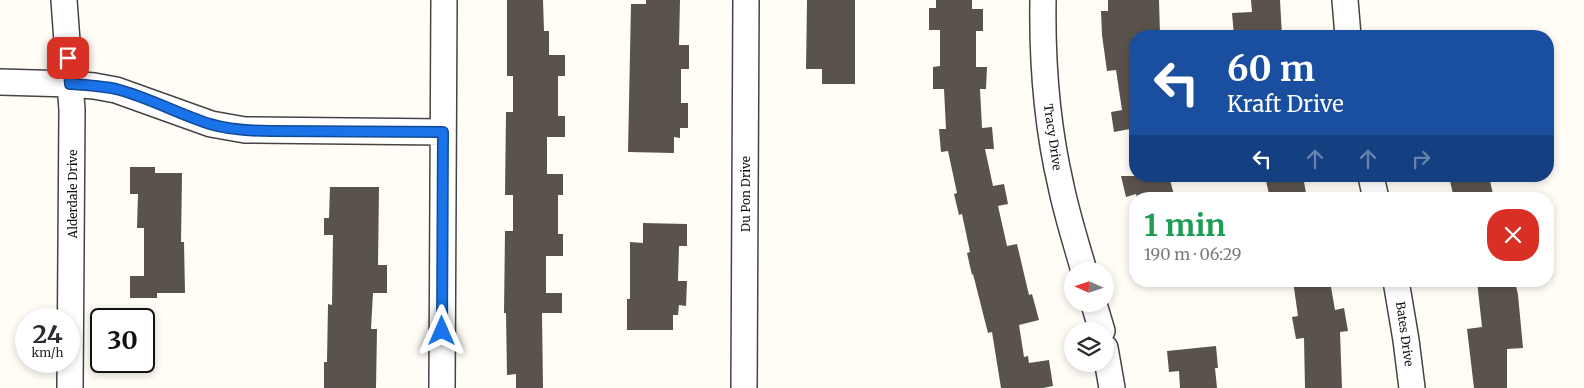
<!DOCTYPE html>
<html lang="en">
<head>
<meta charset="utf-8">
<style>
	body { margin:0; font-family:Merriweather,serif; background:#f2f2f3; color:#2b2b33; height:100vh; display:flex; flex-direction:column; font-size:19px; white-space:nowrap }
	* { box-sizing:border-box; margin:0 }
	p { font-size:16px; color:#7c7c81 }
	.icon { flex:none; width:28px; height:28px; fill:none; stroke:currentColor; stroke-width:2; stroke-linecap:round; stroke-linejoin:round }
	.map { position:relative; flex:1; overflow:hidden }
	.panel { position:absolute; left:1129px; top:192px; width:425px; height:95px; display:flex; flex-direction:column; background:#fff; border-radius:20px; box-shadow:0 2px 8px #0003 }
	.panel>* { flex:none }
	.guide { position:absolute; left:1129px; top:30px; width:425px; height:152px; border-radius:20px; box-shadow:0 2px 8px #0003; background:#1a4fa0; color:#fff; overflow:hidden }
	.needle { width:32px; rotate:273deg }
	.tools { position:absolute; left:1064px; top:262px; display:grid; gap:10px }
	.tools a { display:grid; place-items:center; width:50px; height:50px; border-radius:50%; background:#fff; box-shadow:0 2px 8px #0003; font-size:25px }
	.speed { position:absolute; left:15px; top:308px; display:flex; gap:10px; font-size:25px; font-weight:700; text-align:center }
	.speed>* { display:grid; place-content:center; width:65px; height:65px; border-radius:50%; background:#fff; box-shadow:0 2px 8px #0003; line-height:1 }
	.speed small { font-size:12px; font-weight:400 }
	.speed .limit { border:2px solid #111; border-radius:8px; background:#fff; color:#111 }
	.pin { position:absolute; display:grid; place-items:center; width:42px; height:42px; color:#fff; margin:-21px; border-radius:10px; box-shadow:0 2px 8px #0006 }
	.me { position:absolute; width:55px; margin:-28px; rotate:0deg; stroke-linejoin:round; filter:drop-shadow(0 0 4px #0008) }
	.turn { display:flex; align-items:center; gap:18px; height:105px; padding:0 15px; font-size:22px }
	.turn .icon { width:65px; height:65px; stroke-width:2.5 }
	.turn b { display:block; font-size:35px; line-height:42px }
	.lanes { display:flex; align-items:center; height:48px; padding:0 15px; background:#0003; justify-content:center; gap:25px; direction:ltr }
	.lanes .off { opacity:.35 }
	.round { display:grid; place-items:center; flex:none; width:52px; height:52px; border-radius:20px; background:#f2f2f3 }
	.head { display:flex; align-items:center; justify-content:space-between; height:85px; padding:0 15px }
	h1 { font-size:30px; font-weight:700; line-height:38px; color:#1e9e55 }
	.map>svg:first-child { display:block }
	.building { fill:#5a524d }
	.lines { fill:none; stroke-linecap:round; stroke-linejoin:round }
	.street-casing { stroke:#444; stroke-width:28 }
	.street { stroke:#fff; stroke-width:25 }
	.route-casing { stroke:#114b97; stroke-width:12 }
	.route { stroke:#1a73e8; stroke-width:9 }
	.labels { text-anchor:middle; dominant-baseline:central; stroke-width:5; stroke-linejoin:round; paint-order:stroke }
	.street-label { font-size:12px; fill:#111; stroke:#fff }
</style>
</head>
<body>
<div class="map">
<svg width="1584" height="388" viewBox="0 0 1584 388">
	<rect width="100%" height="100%" fill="#fffdf5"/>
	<path class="building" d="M 507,0 L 543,0 L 544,31 L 549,31 L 549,55 L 565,55 L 565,76 L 558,76 L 558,116 L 565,116 L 565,137 L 547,137 L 547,174 L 563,174 L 563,195 L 558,195 L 558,234 L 563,234 L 563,256 L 546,256 L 546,293 L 562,293 L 562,313 L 542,313 L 543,388 L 516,388 L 516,374 L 507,375 L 506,313 L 504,313 L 505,231 L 513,231 L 513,195 L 505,195 L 506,112 L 513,112 L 513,76 L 507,76 Z
		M 646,0 L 680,0 L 679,45 L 689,45 L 689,69 L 681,69 L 681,103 L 688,103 L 688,128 L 680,128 L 680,138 L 674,137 L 674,153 L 628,152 L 631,4 L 646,4 Z
		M 807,0 L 855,0 L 855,84 L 822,84 L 822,69 L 806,69 Z
		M 936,0 L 972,0 L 972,9 L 983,9 L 983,31 L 976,31 L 976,67 L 987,67 L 986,89 L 980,89 L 982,128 L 992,127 L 994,149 L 985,149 L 993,186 L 1004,184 L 1008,204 L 998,206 L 1007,246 L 1017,244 L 1029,295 L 1032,294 L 1039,320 L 1019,325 L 1024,357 L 1028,356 L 1029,363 L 1049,360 L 1053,386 L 1043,388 L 1001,388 L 992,332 L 988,333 L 973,274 L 972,275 L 967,253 L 970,252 L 962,214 L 959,215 L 954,194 L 957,193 L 948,151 L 941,152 L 939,129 L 946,129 L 944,89 L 933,89 L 933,67 L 940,66 L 940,30 L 929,30 L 929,8 L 936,8 Z
		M 1108,0 L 1159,0 L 1160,34 L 1135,35 L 1135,128 L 1114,132 L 1111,112 L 1122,110 L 1116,70 L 1107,71 L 1102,35 L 1101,11 L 1108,11 Z
		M 1251,0 L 1280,0 L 1282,36 L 1234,36 L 1232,13 L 1252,12 Z
		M 130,167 L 155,167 L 155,173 L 182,173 L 181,242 L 184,242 L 185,293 L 157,293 L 157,298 L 130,298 L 130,276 L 144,276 L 144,228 L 137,228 L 138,194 L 130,194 Z
		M 1121,176 L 1169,176 L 1175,199 L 1137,199 L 1136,194 L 1126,197 Z
		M 1265,176 L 1303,176 L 1307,199 L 1270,199 Z
		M 1449,176 L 1489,176 L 1494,199 L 1454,199 Z
		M 330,187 L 379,187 L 378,265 L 387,265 L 387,293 L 373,293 L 371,329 L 377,329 L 376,388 L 324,388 L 324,362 L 327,362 L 328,304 L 332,305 L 333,235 L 324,235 L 324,218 L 329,218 Z
		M 643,223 L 687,224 L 687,246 L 679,246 L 678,281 L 687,281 L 686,306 L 679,305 L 678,315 L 673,315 L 673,330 L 627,330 L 627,299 L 630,299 L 630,242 L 643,243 Z
		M 1293,281 L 1330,281 L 1335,310 L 1344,308 L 1348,331 L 1340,332 L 1342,388 L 1305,388 L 1304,338 L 1296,339 L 1292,317 L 1298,316 Z
		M 1477,281 L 1515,281 L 1518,295 L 1523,348 L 1507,349 L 1507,388 L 1474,388 L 1467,329 L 1482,327 Z
		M 1216,346 L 1218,368 L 1215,368 L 1217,388 L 1180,388 L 1179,371 L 1169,372 L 1167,351 Z"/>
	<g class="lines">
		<defs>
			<path id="street" d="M 64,0 L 72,110 L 70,388
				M 1043,0 C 1042,62 1047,126 1061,186 C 1067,215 1076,243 1084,271
				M 1345,0 L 1348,36
				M 0,82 L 70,84 L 94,86 L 116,90 L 211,124 L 245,130 L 443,132
				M 1371,176 L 1376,199
				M 1396,281 L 1406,340 L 1412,388
				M 1094,304 L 1102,331
				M 1105,348 L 1112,388
				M 442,388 L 444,0
				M 744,388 L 746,0"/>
		</defs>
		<use href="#street" class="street-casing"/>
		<use href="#street" class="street"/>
	</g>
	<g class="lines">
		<defs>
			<path id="route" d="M 68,58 L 70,84 C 85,85 101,86 116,89 C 148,97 178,114 210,124 C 230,130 250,131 271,131 L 443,132 L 442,331"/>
		</defs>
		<use href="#route" class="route-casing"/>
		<use href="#route" class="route"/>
	</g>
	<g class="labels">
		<g class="street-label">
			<text transform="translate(1053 137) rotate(82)">Tracy Drive</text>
			<text transform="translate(72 194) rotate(-90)">Alderdale Drive</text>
			<text transform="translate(745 194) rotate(-90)">Du Pon Drive</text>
			<text transform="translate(1405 334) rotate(82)">Bates Drive</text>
		</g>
	</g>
</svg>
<div class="tools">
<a><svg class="needle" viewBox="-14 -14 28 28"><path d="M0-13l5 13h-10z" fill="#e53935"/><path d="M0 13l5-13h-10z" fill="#7c7c81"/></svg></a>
<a><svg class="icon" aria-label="layers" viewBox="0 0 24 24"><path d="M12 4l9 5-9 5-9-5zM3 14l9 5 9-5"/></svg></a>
</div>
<div class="speed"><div>24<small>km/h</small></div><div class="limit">30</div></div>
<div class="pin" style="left:68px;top:58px;background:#d93025"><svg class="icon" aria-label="arrive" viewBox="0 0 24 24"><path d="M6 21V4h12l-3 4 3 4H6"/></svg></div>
<svg class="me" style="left:442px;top:331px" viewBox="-20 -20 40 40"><path d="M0-17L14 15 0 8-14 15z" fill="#1a73e8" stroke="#fff" stroke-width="4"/></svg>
<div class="guide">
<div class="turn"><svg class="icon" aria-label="left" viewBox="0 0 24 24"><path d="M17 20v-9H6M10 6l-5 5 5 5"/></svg><div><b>60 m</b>Kraft Drive</div></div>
<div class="lanes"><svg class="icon" aria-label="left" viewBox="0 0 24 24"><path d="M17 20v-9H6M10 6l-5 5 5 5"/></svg><svg class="icon off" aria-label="ahead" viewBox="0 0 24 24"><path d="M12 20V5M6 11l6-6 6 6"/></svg><svg class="icon off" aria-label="ahead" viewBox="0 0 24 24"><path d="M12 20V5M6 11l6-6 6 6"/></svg><svg class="icon off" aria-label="right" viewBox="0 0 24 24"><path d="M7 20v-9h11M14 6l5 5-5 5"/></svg></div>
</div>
<section class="panel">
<div class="head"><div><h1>1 min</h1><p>190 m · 06:29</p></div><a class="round" style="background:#d93025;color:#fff"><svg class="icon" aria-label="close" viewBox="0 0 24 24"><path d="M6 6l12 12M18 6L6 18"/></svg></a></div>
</section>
</div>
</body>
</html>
